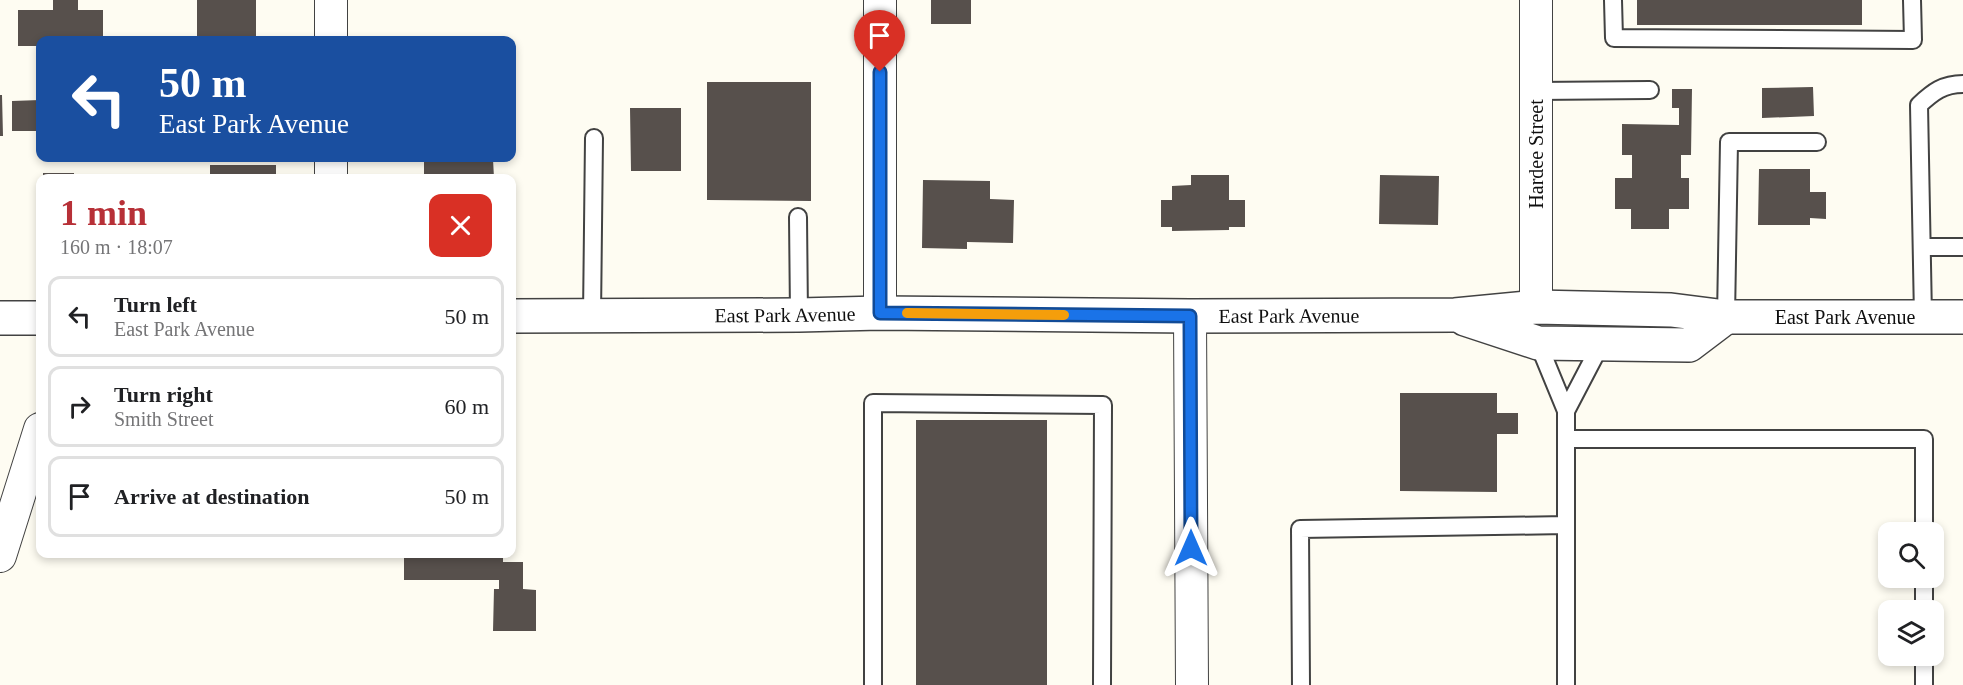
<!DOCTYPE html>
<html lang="en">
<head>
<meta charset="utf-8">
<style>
	body { margin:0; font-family:Georgia,serif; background:#f2f2f2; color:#202124; height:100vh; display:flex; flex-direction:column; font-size:22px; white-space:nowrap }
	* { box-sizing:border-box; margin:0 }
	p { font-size:20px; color:#757577 }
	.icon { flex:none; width:33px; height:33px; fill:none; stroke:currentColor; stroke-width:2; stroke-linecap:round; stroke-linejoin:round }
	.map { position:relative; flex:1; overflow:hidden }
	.panel { position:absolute; left:36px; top:174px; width:480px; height:384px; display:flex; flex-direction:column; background:#fff; border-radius:12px; box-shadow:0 3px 9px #0003 }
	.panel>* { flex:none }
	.guide { position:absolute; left:36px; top:36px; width:480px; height:126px; border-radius:12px; box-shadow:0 3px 9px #0003; background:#1a4fa0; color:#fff; overflow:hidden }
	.controls { position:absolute; left:1878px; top:522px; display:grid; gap:12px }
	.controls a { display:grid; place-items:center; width:66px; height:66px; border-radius:12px; background:#fff; box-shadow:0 3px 9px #0003; font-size:30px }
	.pin { position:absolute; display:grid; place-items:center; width:51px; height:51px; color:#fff; margin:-62px -26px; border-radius:50% 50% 50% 0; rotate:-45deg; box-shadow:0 0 6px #0007 }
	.pin .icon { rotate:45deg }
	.me { position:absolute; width:66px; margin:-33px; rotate:0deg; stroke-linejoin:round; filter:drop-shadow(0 0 4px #0008) }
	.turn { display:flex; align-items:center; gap:21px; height:126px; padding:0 24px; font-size:27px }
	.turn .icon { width:78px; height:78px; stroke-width:2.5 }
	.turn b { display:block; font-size:42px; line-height:51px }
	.round { display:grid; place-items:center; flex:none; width:63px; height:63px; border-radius:12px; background:#f2f2f2 }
	.overview { display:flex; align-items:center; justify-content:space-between; height:102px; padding:0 24px }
	h1 { font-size:36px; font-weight:700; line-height:45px; color:#b73037 }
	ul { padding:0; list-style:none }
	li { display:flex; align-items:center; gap:18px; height:81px; margin:0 12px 9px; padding:0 12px; border:3px solid #e0e0e0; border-radius:12px }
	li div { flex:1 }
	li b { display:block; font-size:22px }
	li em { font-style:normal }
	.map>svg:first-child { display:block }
	.building { fill:#57504c }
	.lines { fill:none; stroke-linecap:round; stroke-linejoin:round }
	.service-casing { stroke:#424242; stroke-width:20 }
	.minor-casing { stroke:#424242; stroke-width:34 }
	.tertiary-casing { stroke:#424242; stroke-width:36 }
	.service { stroke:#fff; stroke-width:16 }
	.minor { stroke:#fff; stroke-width:32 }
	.tertiary { stroke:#fff; stroke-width:33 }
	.route-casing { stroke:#114b97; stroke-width:15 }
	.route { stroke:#1a73e8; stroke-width:10 }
	.slow { stroke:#f59e0b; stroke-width:10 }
	.labels { text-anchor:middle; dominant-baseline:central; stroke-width:6; stroke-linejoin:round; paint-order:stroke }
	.street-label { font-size:20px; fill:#0f0f0f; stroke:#fff }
</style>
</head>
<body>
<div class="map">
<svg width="1963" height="685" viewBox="0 0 1963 685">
	<rect width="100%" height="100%" fill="#fefcf2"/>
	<path class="building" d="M 53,0 L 78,0 L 78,10 L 103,10 L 103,40 L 40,40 L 40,46 L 18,46 L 18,10 L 53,10 Z
		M 197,0 L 256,0 L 256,40 L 197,40 Z
		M 931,0 L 971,0 L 971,24 L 931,24 Z
		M 1637,0 L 1862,0 L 1862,25 L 1637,25 Z
		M 707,82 L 811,82 L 811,201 L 707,200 Z
		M 1813,87 L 1814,116 L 1762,118 L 1762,88 Z
		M 1672,89 L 1692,89 L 1691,155 L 1681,155 L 1681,178 L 1689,178 L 1689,209 L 1669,209 L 1669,229 L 1631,229 L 1631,209 L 1615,209 L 1615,178 L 1632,178 L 1632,155 L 1622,155 L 1622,124 L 1679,125 L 1679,108 L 1672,108 Z
		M 0,95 L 2,95 L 3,136 L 0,136 Z
		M 40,100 L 40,131 L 12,131 L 12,101 Z
		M 630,108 L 681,108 L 681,171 L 631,171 Z
		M 424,158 L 446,158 L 446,161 L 493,159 L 494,178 L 401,178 L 401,175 L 424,175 Z
		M 210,165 L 276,165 L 276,178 L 210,178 Z
		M 1759,169 L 1810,169 L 1810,192 L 1826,192 L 1826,219 L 1810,218 L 1810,225 L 1758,225 Z
		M 43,173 L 74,173 L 74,178 L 43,178 Z
		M 1191,175 L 1229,175 L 1229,200 L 1245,200 L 1245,227 L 1229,227 L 1229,230 L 1172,231 L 1172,227 L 1161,227 L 1161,200 L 1172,200 L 1172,186 L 1191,185 Z
		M 1380,175 L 1439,176 L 1438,225 L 1379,224 Z
		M 923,180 L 990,181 L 990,199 L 1014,200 L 1013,243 L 967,242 L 967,249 L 922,248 Z
		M 1400,393 L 1497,393 L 1497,413 L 1518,413 L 1518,434 L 1497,434 L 1497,492 L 1400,491 Z
		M 916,420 L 1047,420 L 1047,685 L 916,685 Z
		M 404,554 L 503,554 L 503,562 L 523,562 L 523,589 L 536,590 L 536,631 L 493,631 L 494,589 L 499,589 L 499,580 L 404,580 Z"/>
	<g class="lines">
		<defs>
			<path id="service" d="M 1613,0 L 1614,38 L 1913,40 L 1912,0
				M 1536,91 L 1650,90
				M 798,217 L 799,315
				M 1922,247 L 1963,247
				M 592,316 L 594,138
				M 1726,317 L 1729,142 L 1817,142
				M 1923,317 L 1919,105 C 1933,92 1943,84 1963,84
				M 1538,343 L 1566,411 L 1566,685
				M 1566,411 L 1601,344
				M 1566,439 L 1924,439 L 1924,532
				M 1924,578 L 1924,610
				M 1924,656 L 1924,685
				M 873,685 L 873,403 L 1103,405 L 1102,685
				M 1301,685 L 1300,529 L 1566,525"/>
			<path id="minor" d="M 331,0 L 331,40
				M 880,0 L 880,313
				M 331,158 L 331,178
				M 1536,307 L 1536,0
				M 1190,316 L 1192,685
				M 0,556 L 40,429"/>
			<g id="tertiary">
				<path id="s1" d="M 512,316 L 799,315 L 880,313 L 1190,316 L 1455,315 L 1536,307 L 1671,310 L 1726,317 L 1963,317"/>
				<path d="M 0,318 L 40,318"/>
				<path d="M 1465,319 L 1538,343 L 1689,345 L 1726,317"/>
			</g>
		</defs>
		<use href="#service" class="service-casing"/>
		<use href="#minor" class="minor-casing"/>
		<use href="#tertiary" class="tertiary-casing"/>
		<use href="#service" class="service"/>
		<use href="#minor" class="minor"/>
		<use href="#tertiary" class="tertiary"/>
	</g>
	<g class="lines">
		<defs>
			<path id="route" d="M 880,72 L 880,313 L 1190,316 L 1191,548"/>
		</defs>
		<use href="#route" class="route-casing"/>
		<use href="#route" class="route"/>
		<path class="slow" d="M 907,313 L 1064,315"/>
	</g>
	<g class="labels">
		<g class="street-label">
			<text transform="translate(1536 154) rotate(-90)">Hardee Street</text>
			<text stroke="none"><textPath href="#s1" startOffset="273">East Park Avenue</textPath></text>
			<text stroke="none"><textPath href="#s1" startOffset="777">East Park Avenue</textPath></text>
			<text stroke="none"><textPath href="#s1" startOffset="1334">East Park Avenue</textPath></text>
		</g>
	</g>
</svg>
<div class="controls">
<a><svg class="icon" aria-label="search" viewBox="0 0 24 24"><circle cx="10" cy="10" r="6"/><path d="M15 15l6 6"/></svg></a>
<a><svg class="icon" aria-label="layers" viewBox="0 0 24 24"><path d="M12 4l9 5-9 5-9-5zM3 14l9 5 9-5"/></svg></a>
</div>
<div class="pin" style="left:880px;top:72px;background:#d93025"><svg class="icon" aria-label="arrive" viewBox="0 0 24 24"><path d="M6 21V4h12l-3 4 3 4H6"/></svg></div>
<svg class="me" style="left:1191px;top:548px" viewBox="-20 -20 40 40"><path d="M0-17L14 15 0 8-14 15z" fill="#1a73e8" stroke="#fff" stroke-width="4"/></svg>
<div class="guide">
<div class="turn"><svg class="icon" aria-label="left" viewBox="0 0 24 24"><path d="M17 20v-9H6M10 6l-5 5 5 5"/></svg><div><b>50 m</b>East Park Avenue</div></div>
</div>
<section class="panel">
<div class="overview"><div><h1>1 min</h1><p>160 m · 18:07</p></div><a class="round" style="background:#d93025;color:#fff"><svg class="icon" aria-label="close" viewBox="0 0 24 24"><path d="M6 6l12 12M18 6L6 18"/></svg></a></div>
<ul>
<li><svg class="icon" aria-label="left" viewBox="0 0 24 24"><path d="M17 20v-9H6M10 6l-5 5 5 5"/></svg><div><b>Turn left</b><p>East Park Avenue</p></div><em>50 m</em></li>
<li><svg class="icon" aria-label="right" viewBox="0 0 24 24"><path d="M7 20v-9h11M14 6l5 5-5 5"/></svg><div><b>Turn right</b><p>Smith Street</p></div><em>60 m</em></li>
<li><svg class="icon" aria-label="arrive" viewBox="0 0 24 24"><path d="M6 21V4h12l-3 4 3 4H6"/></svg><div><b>Arrive at destination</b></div><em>50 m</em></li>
</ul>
</section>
</div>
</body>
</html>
